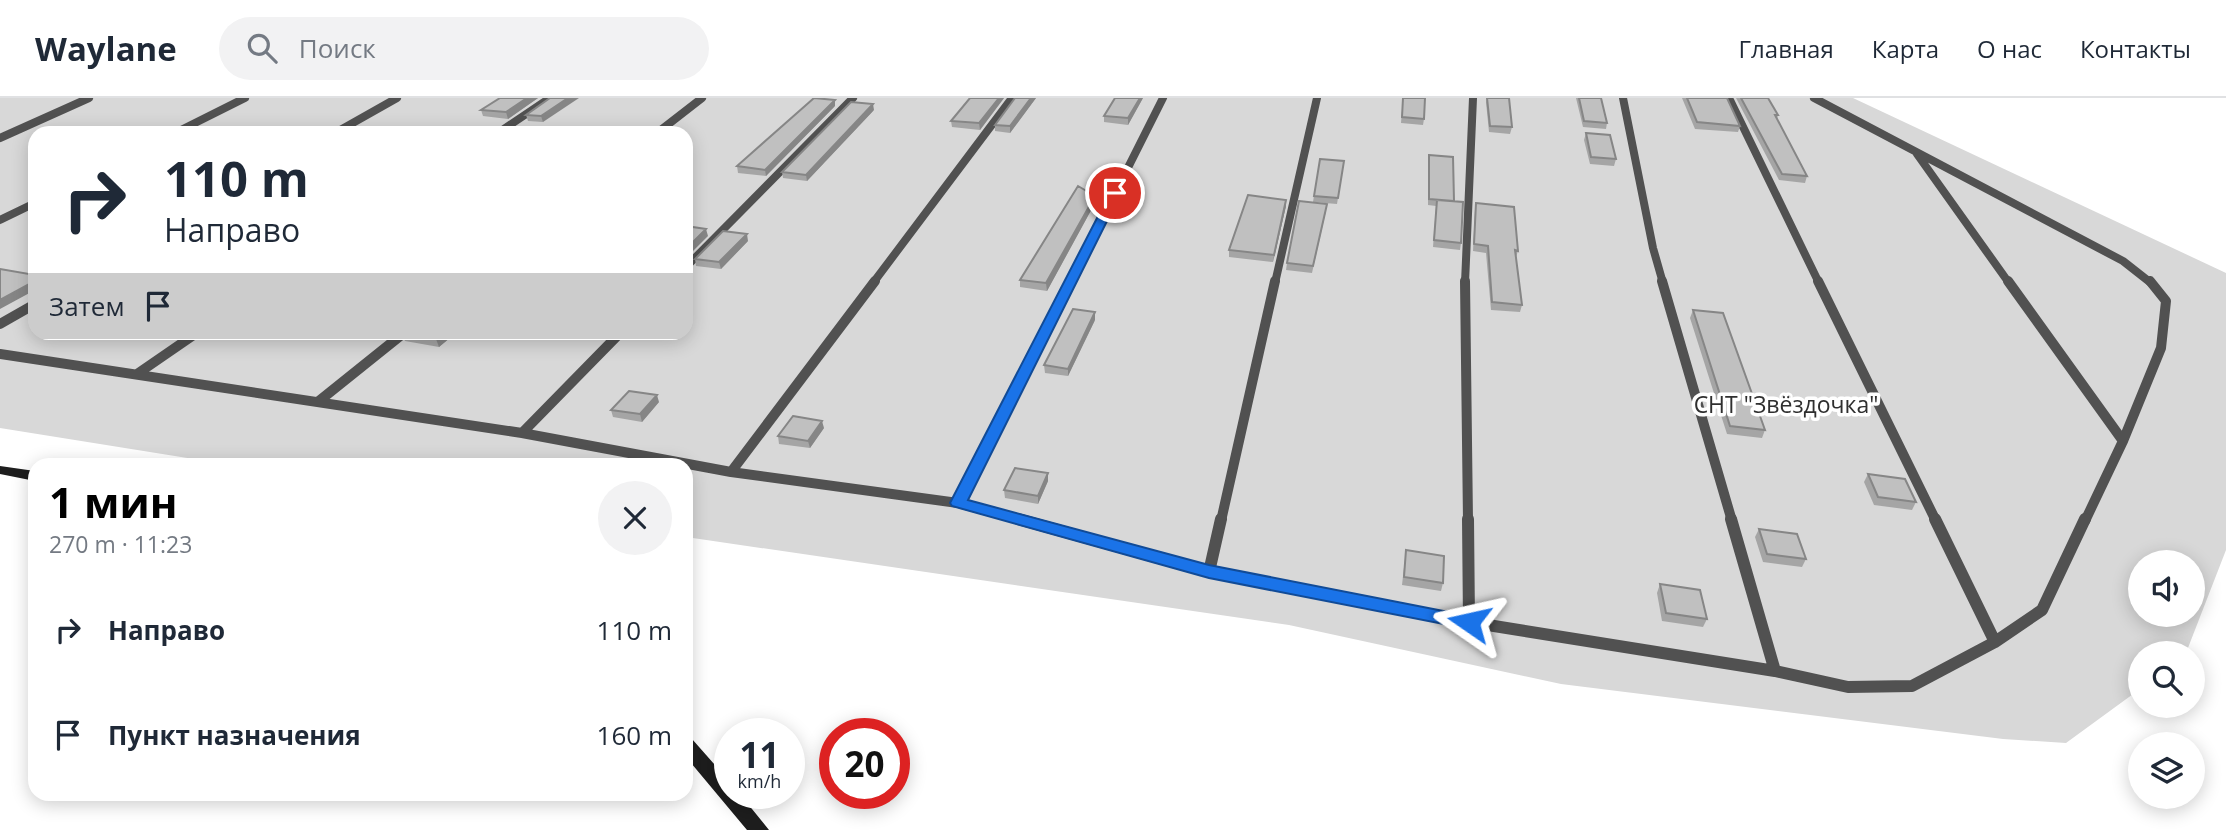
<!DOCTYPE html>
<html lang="ru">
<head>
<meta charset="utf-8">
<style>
	body { margin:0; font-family:"Open Sans",sans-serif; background:#f2f2f3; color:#1f2937; height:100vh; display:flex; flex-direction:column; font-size:26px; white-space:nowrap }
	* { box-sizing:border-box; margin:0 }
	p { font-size:23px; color:#747a83 }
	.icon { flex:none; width:38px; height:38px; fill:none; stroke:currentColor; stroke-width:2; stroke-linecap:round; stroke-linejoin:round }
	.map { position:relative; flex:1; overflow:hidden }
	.panel { position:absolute; left:28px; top:360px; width:665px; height:343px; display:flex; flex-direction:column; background:#fff; border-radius:21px; box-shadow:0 4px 18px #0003 }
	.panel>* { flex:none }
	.hud { position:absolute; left:28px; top:28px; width:665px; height:214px; border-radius:21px; box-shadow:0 4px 18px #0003; background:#fff; color:#1f2937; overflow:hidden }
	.controls { position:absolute; left:2128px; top:452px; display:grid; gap:14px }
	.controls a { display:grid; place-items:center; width:77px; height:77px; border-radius:50%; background:#fff; box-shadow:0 4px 18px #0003; font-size:35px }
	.speed { position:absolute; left:714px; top:620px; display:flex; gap:14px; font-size:35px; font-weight:700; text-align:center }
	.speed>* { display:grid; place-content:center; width:91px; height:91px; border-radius:50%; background:#fff; box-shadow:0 4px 18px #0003; line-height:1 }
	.speed small { font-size:18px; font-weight:400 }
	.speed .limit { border:10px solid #d22; background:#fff; color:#111 }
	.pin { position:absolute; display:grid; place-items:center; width:60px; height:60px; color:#fff; margin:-30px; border:4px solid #fff; border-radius:50%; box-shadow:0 2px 7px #0007 }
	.me { position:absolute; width:77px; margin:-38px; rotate:281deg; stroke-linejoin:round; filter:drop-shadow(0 0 5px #0008) }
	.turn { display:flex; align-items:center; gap:24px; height:147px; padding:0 21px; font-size:32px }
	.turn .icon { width:91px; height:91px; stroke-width:2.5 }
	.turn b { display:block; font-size:49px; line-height:60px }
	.then { display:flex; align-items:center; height:66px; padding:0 21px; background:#0003; gap:14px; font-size:26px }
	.round { display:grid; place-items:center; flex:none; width:74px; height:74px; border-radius:37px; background:#f2f2f3 }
	.head { display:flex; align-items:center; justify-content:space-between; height:119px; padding:0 21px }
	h1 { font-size:42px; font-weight:700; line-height:52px; color:#000 }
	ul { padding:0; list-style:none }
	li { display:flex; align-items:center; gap:21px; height:105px; padding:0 21px }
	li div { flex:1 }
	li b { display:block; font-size:26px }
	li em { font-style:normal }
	header { display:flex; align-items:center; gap:42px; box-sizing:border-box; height:98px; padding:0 35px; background:#fff; border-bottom:2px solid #e0e1e3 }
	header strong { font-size:33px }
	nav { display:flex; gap:38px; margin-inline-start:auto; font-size:24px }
	.search { width:490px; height:63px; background:#f2f2f3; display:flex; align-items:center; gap:18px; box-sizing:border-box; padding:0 24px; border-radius:38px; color:#747a83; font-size:26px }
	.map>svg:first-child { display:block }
	.green { fill:#d8d8d8; fill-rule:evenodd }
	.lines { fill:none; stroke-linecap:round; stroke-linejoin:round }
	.lane-far2 { stroke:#515151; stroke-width:8 }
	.lane-far1 { stroke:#515151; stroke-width:10 }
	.lane { stroke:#515151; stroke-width:12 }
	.secondary { fill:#1e1e1e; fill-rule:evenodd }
	.wall { fill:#a5a5a5 }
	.shaded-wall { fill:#868686 }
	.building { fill:#c0c0c0; stroke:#868686; stroke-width:2 }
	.route { fill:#1a73e8; stroke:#114b97; stroke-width:2 }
	.labels { text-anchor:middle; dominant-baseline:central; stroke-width:7; stroke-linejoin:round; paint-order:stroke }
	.park-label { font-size:23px; fill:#2f2f2f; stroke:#fff }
</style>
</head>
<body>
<header>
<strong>Waylane</strong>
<div class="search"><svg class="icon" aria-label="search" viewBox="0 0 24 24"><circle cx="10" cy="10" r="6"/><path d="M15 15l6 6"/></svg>Поиск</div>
<nav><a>Главная</a><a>Карта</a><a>О нас</a><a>Контакты</a></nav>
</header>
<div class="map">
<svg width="2226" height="732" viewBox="0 0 2226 732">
	<rect width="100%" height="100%" fill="#fff"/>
	<path class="green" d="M 0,0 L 1853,0 L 2226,175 L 2226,452 L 2186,555 L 2140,555 L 2140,591 L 2066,645 L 2003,641 L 1561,586 L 1289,527 L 686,439 L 686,368 L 231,367 L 0,330 ZM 35,35 L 686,35 L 686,234 L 35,234 ZM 2140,464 L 2193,464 L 2193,516 L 2140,516 Z"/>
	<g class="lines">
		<path class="lane-far2" d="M 1623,0 L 1653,150 L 1663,185
			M 1729,0 L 1819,185
			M 1814,0 L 2123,163 L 2151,185
			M 175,35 L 245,0
			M 335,35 L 397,0
			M 498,35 L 550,0
			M 657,35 L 702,0
			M 0,40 L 89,0
			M 1917,56 L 2009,185
			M 0,122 L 35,105
			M 686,169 L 853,0
			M 873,185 L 1012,0
			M 1070,185 L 1163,0
			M 1275,185 L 1317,0
			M 1465,185 L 1473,0"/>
		<path class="lane-far1" d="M 1465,183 L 1468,423
			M 1662,183 L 1732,423
			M 1818,183 L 1936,423
			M 2008,183 L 2123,343
			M 0,226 L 35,206
			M 0,256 L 522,335 L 731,374 L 958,405 L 1024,423
			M 137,276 L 198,234
			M 319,303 L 405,234
			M 522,335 L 621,234
			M 731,374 L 875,183
			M 958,405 L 1070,183
			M 1221,423 L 1275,183
			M 2085,423 L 2123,343 L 2161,250 L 2166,203 L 2150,183"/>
		<path class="lane" d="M 1018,421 L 1209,474 L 1469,524 L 1775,573 L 1848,589 L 1912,588 L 1995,544 L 2042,512 L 2085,421
			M 1468,421 L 1469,524
			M 1731,421 L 1775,573
			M 1935,421 L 1995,544
			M 1209,474 L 1221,421"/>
		<path class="secondary" d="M 0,368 L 35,373 L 35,383 L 0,376 Z
			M 686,639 L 692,641 L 730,684 L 730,695 L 739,695 L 769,732 L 747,732 L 686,659 Z"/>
	</g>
	<path class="wall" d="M 500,0 L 538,0 L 508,21 L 483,18 L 481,12 Z
		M 550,0 L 543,24 L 528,23 L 526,17 Z
		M 970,0 L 1004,0 L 980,32 L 952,29 L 951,23 Z
		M 1015,0 L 1036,0 L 1010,35 L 995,33 L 995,27 Z
		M 1143,0 L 1128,27 L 1104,24 L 1104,18 Z
		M 1403,0 L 1424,21 L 1423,27 L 1401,25 Z
		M 1487,0 L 1509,0 L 1512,29 L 1510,36 L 1489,34 L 1486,4 Z
		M 1576,0 L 1601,0 L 1607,25 L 1606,31 L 1583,29 Z
		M 1682,0 L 1727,0 L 1740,28 L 1738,34 L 1695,31 Z
		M 1736,0 L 1768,0 L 1778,17 L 1777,21 L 1807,78 L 1805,85 L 1779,82 Z
		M 835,8 L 766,78 L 738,75 L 737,68 Z
		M 874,12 L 807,83 L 783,80 L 782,74 Z
		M 1586,35 L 1616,61 L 1614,68 L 1590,66 L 1584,42 Z
		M 1429,57 L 1454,103 L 1461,145 L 1460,152 L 1433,149 L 1436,108 L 1428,107 L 1428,63 Z
		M 1320,61 L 1344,63 L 1337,106 L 1313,104 Z
		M 1095,105 L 1047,193 L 1020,189 L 1020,182 Z
		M 1476,105 L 1518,153 L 1516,159 L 1522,207 L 1520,214 L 1491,212 L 1486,155 L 1473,153 L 1475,112 Z
		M 1286,108 L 1273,164 L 1229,159 L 1229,152 Z
		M 1326,113 L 1312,175 L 1286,172 L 1287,165 Z
		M 748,143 L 721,171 L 696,168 L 695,161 Z
		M 1693,212 L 1765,332 L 1762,340 L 1727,336 L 1690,220 Z
		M 1095,222 L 1068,278 L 1045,275 L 1044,267 Z
		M 358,234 L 392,234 L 385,240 L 359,236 Z
		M 457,234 L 439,249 L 405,243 L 402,236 Z
		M 659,304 L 642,324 L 613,319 L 611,312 Z
		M 824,330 L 810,350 L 779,346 L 778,338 Z
		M 1048,375 L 1048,383 L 1038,406 L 1005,400 L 1004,392 Z
		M 1868,376 L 1916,404 L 1912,412 L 1874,407 L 1864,384 Z
		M 1759,431 L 1806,461 L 1802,469 L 1763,464 L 1755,439 Z
		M 1406,452 L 1443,485 L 1441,493 L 1402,487 Z
		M 1660,486 L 1707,521 L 1703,529 L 1662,523 L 1657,495 Z"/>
	<path class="shaded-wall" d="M 527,0 L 538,0 L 508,21 L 506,14 Z
		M 568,0 L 579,0 L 543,24 L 541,18 Z
		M 999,0 L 1004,0 L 980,32 L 979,25 Z
		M 1031,0 L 1036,0 L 1010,35 L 1010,28 Z
		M 1140,0 L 1143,0 L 1128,27 L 1128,20 Z
		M 835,2 L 835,8 L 766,78 L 765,72 Z
		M 873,6 L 874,12 L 807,83 L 806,77 Z
		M 1095,98 L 1095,105 L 1047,193 L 1046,185 Z
		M 1286,102 L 1286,108 L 1273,164 L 1274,157 Z
		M 706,131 L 708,138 L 686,160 L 686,151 Z
		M 747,136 L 748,143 L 721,171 L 719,164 Z
		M 35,183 L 35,192 L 0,211 L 0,202 Z
		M 1095,214 L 1095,222 L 1068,278 L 1068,271 Z
		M 383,234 L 392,234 L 385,240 Z
		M 445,234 L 457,234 L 439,249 L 436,241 Z
		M 657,297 L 659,304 L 642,324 L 640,316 Z
		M 822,323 L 824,330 L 810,350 L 808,343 Z
		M 1048,375 L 1048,383 L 1038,406 L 1038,398 Z"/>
	<path class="building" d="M 500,0 L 527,0 L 506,14 L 481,12 Z
		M 550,0 L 568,0 L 541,18 L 526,17 Z
		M 814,0 L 835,2 L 765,72 L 737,68 Z
		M 970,0 L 999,0 L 979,25 L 951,23 Z
		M 1015,0 L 1031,0 L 1010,28 L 995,27 Z
		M 1115,0 L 1140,0 L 1128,20 L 1104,18 Z
		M 1403,0 L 1425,0 L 1424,21 L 1402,19 Z
		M 1487,0 L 1509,0 L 1512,29 L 1490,28 Z
		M 1579,0 L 1601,0 L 1607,25 L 1584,23 Z
		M 1687,0 L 1727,0 L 1740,28 L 1697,24 Z
		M 1741,0 L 1768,0 L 1778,17 L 1775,17 L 1807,78 L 1782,76 Z
		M 851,4 L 873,6 L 806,77 L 782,74 Z
		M 1586,35 L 1610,37 L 1616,61 L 1591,59 Z
		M 1429,57 L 1453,59 L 1454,103 L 1429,101 Z
		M 1320,61 L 1344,63 L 1338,100 L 1314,98 Z
		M 1078,88 L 1095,98 L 1046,185 L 1020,182 Z
		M 1248,97 L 1286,102 L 1274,157 L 1229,152 Z
		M 1437,102 L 1463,104 L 1461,145 L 1434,142 Z
		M 1299,103 L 1327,106 L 1313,168 L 1287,165 Z
		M 1476,105 L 1514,109 L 1518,153 L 1515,152 L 1522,207 L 1492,204 L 1488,148 L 1474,146 Z
		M 686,128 L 706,131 L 686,151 Z
		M 723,133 L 747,136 L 719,164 L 695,161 Z
		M 0,171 L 35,177 L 35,183 L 0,202 Z
		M 1073,211 L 1095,214 L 1068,271 L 1044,267 Z
		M 1693,212 L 1723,215 L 1765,332 L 1730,328 Z
		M 403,234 L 445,234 L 436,241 L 402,236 Z
		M 629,293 L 657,297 L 640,316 L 611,312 Z
		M 793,318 L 822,323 L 808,343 L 778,338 Z
		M 1015,370 L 1048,375 L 1038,398 L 1004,392 Z
		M 1868,376 L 1905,381 L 1916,404 L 1878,399 Z
		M 1759,431 L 1797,436 L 1806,461 L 1767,456 Z
		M 1406,452 L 1444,458 L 1443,485 L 1404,479 Z
		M 1660,486 L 1700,492 L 1707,521 L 1666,515 Z"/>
	<path class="route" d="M 1111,93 L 1121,95 L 968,402 L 1209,467 L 1469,518 L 1475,520 L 1478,524 L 1475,529 L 1469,531 L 1209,480 L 952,408 L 950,405 Z"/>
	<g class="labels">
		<g class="park-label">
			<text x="1786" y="306">СНТ "Звёздочка"</text>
		</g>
	</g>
</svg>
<div class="controls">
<a><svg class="icon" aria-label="sound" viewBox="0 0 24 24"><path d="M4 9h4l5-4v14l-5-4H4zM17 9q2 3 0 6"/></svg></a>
<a><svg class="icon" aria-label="search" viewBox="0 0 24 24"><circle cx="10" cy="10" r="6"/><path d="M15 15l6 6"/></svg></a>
<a><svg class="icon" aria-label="layers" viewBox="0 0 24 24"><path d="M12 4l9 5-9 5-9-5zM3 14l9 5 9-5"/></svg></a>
</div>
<div class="speed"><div>11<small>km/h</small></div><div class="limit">20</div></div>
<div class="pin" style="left:1115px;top:95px;background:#d93025"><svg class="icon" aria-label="arrive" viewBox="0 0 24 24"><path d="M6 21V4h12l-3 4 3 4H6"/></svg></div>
<svg class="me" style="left:1469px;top:524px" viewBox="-20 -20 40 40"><path d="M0-17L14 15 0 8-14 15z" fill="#1a73e8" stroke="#fff" stroke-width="4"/></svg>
<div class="hud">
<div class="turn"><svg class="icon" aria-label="right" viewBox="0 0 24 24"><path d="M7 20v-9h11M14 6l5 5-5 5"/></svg><div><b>110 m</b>Направо</div></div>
<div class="then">Затем<svg class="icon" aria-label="arrive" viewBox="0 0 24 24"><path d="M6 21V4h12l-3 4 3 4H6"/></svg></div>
</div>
<section class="panel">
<div class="head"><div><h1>1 мин</h1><p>270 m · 11:23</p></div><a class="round"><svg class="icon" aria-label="close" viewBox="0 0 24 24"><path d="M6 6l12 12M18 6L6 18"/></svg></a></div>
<ul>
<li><svg class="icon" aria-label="right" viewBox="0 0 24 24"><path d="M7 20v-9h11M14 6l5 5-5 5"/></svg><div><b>Направо</b></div><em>110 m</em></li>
<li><svg class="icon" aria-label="arrive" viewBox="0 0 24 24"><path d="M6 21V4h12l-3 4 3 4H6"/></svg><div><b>Пункт назначения</b></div><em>160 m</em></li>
</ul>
</section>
</div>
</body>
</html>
